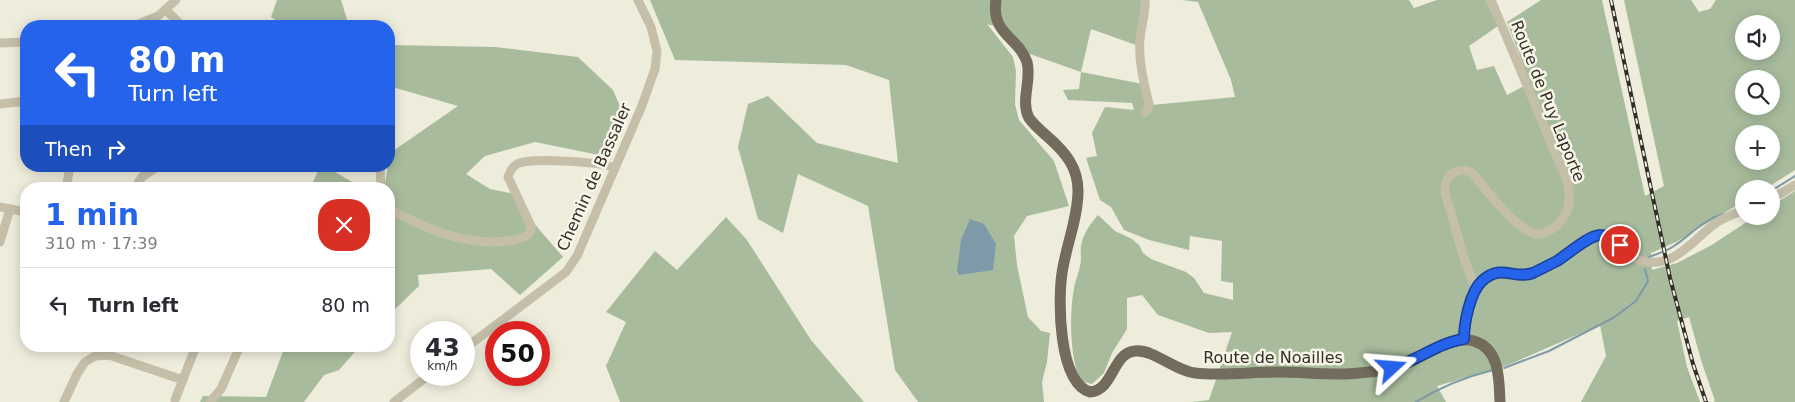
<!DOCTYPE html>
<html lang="en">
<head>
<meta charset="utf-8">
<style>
	body { margin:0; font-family:"DejaVu Sans",sans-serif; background:#f7f7f7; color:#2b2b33; height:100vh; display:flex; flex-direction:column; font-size:19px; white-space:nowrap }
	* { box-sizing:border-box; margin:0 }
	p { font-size:16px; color:#7c7c81 }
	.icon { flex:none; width:28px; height:28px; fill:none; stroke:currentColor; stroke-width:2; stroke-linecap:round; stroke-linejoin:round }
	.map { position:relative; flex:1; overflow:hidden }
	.drawer { position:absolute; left:20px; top:182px; width:375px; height:170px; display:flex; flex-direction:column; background:#fff; border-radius:20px; box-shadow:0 2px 12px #0003 }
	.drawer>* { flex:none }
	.banner { position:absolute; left:20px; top:20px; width:375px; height:152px; border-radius:20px; box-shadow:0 2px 12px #0003; background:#2563eb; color:#fff; overflow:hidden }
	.tools { position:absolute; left:1735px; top:15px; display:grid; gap:10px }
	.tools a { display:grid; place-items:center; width:45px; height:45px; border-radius:50%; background:#fff; box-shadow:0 2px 12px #0003; font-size:25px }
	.speed { position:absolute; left:410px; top:321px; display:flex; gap:10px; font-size:25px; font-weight:700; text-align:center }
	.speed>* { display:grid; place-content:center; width:65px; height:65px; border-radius:50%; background:#fff; box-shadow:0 2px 12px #0003; line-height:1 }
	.speed small { font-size:12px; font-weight:400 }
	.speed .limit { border:8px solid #d22; background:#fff; color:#111 }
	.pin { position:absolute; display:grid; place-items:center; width:42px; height:42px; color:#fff; margin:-21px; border:2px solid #fff; border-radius:50%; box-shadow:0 1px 5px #0007 }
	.me { position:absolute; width:55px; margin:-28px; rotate:71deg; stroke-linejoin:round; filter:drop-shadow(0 0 4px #0008) }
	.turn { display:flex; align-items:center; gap:18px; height:105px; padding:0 25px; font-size:22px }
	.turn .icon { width:65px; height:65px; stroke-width:2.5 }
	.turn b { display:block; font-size:35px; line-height:42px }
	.then { display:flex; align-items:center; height:48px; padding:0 25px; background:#0003; gap:10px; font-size:19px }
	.round { display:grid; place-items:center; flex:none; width:52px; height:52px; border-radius:20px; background:#f7f7f7 }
	.head { display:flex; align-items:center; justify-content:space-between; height:85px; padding:0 25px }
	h1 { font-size:30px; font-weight:800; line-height:38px; color:#2563eb }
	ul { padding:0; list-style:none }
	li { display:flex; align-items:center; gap:15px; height:75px; padding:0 25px; border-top:1px solid #e1e1e2 }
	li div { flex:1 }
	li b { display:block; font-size:19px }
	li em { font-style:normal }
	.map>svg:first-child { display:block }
	.green { fill:#a8bc9d; fill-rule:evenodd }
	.water { fill:#7e99a8 }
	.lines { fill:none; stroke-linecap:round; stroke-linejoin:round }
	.stream { stroke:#7e99a8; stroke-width:2 }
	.minor { stroke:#c5bfa9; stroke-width:9 }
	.major { stroke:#736b5b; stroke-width:11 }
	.rail-casing { stroke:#332f28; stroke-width:4 }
	.rail { stroke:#f7f5e7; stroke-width:2; stroke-dasharray:5.5; stroke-linecap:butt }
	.route-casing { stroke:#184099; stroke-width:12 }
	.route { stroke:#2563eb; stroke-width:9 }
	.labels { text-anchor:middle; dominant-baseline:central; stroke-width:5; stroke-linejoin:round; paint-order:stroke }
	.street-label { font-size:16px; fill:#332f28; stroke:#f7f5e7 }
</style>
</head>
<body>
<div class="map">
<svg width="1795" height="402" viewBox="0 0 1795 402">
	<rect width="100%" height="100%" fill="#eeecdb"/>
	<path class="green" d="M 277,0 L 341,0 L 349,26 L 284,26 L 271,17 Z
		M 650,0 L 1143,0 L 1136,45 L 1091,29 L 1081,72 L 1148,85 L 1152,105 L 1235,97 L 1231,80 L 1198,2 L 1182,0 L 1409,0 L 1414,8 L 1437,0 L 1486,0 L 1498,26 L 1469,46 L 1477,70 L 1494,66 L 1507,95 L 1530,83 L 1507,22 L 1541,0 L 1602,0 L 1645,196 L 1664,186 L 1624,0 L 1691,0 L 1699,12 L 1710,9 L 1716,0 L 1795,0 L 1795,170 L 1765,189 L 1744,189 L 1744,201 L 1676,242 L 1651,253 L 1652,270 L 1677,263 L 1710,246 L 1756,216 L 1771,216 L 1771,206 L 1795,191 L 1795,402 L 1713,402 L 1715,401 L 1701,360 L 1689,317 L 1677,321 L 1687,367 L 1700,402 L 1581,402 L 1606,356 L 1600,325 L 1508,365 L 1437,386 L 1446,402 L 1191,402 L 1209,400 L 1232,332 L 1209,333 L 1158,315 L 1142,295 L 1127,298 L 1127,329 L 1112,353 L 1104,373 L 1092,384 L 1080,381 C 1070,355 1069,316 1074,288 C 1075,280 1079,273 1080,266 C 1082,259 1080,252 1081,246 C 1083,234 1090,224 1098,215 L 1115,231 L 1132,239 L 1139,245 L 1143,253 L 1151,259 L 1186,272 L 1194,278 L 1204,293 L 1233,300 L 1233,283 L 1221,281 L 1222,241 L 1190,236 L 1189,250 L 1149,240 L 1124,230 L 1111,207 L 1100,200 L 1086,158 L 1097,156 L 1092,133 L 1105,107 L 1134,110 L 1132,103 L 1068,100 L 1063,90 L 1079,89 L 1081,72 L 1030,54 L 1005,29 L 987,24 L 1013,57 L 1016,71 L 1015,104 L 1019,120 L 1054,161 L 1069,206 L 1027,216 L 1014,236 L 1017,265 L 1028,317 L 1041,331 L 1050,333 L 1047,362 L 1042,382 L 1044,402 L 918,402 L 895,370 L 868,206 L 798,174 L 783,233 L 758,219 L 738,147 L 748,104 L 768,96 L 817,143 L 898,163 L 889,80 L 846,65 L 675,60 ZM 1744,24 L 1771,24 L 1771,51 L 1744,51 ZM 1744,79 L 1771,79 L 1771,106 L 1744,106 ZM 1744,134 L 1771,134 L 1771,161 L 1744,161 Z
		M 389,45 L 495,47 L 578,57 L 613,90 L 626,120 L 599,155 L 535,142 L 485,156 L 466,174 L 490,189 L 520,195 L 526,214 L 563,257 L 520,295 L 491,269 L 418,275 L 419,286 L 389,315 L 389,189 L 384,189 L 390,153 L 458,106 L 389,86 Z
		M 320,166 L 325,166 L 364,189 L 310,189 Z
		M 726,217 L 747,240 L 811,340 L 864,402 L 620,402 L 606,366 L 626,322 L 606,312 L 655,251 L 677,270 Z
		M 285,346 L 360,346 L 339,370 L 324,375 L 304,402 L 200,402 L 203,396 L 266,397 Z"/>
	<path class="water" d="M 970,219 L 984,224 L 996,244 L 993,270 L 959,275 L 957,271 L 961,240 Z"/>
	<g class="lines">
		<path class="stream" d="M 1771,191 L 1795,176
			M 1649,257 C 1657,254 1667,251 1674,246 C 1692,234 1701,221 1723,214
			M 1504,368 L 1549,351 L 1613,318 L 1636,301 L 1648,281 L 1645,269
			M 1416,402 C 1440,387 1465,377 1493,370"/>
		<path class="minor" d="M 166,10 L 182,26
			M 134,26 L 158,16 L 176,0
			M 0,43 L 26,42
			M 0,104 L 26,101
			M 1145,112 L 1148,109 L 1149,104 C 1144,83 1138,60 1140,39 C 1141,26 1146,13 1145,0
			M 380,166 L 381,189
			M 66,189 L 70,166
			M 134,189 L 142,177 L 158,166
			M 1771,199 L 1795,185
			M 0,207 L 26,212
			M 389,208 C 394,213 402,216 409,219 C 441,235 477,247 513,240 C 523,237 531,238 531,226 L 508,177 C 510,171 512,167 517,164 C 530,157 601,162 615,168
			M 0,242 L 10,209
			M 1476,287 C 1464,265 1458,237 1451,212 C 1449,205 1445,197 1445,189 C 1445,183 1448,176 1453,173 C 1460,169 1465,169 1472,173 C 1485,188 1517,231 1536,234 C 1544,235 1551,230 1557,225 C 1570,213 1571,200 1568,183 L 1491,0
			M 1464,339 L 1472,298 L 1476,287 L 1484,279 L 1494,274 L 1504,272 L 1517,274 L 1530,274 L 1557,261 L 1597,235 C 1617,234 1625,257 1643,261 C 1675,269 1693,239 1716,223 C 1724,217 1734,214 1744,210
			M 464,349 L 566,272 L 577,256 L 641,108 L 655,69 L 657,51 L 651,27 L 638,0
			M 175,400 L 196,346
			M 64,402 L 77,374 L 85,362 L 95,356 L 109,355 L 183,380
			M 210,402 L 221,389 L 240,346
			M 394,402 L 429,375"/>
		<path class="major" d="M 996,0 C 991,35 1018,36 1027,62 C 1032,80 1020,101 1029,118 C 1034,125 1041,131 1048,137 C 1065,152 1078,167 1078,191 C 1078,218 1066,246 1062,273 C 1058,300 1058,382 1090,392 C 1114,390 1112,353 1135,351 C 1154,349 1175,371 1195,373 C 1220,376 1253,372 1279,372 C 1305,372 1332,376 1359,373 C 1374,372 1389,370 1403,365 C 1424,357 1452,334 1474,341 C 1500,349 1499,379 1500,402"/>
		<defs>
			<path id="rail" d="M 1611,0 L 1670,278 L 1693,364 L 1706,402"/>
		</defs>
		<use href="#rail" class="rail-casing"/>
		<use href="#rail" class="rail"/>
	</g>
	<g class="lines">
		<defs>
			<path id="route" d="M 1392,368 C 1416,361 1440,342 1464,339 C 1464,323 1470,292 1482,281 C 1501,263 1514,280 1533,273 C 1541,269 1549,265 1557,261 C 1568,254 1588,236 1600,235 C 1608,235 1614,241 1620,245"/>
		</defs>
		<use href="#route" class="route-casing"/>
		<use href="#route" class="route"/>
	</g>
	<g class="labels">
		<g class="street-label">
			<text transform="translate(1548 101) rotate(68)">Route de Puy Laporte</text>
			<text transform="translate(594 177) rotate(-66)">Chemin de Bassaler</text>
			<text x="1273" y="357">Route de Noailles</text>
		</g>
	</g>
</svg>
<div class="tools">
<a><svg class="icon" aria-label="sound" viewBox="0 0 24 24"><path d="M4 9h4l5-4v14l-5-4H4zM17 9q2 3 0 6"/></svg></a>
<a><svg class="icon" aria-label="search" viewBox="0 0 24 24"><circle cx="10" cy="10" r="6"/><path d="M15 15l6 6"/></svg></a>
<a>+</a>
<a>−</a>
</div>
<div class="speed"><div>43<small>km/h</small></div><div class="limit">50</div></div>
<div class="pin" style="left:1620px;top:245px;background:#d93025"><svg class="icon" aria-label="arrive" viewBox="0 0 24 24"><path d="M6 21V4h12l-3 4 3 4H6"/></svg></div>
<svg class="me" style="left:1392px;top:368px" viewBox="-20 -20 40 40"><path d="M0-17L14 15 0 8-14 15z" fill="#2563eb" stroke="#fff" stroke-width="4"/></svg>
<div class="banner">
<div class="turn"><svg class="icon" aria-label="left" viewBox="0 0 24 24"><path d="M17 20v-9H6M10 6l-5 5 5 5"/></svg><div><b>80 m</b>Turn left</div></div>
<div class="then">Then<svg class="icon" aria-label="right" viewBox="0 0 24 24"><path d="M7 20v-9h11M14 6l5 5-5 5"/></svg></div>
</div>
<section class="drawer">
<div class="head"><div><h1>1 min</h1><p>310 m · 17:39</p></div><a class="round" style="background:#d93025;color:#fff"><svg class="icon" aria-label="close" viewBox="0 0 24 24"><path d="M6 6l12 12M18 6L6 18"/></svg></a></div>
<ul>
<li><svg class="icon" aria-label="left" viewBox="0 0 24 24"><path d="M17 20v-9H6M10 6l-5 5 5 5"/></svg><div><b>Turn left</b></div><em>80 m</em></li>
</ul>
</section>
</div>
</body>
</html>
